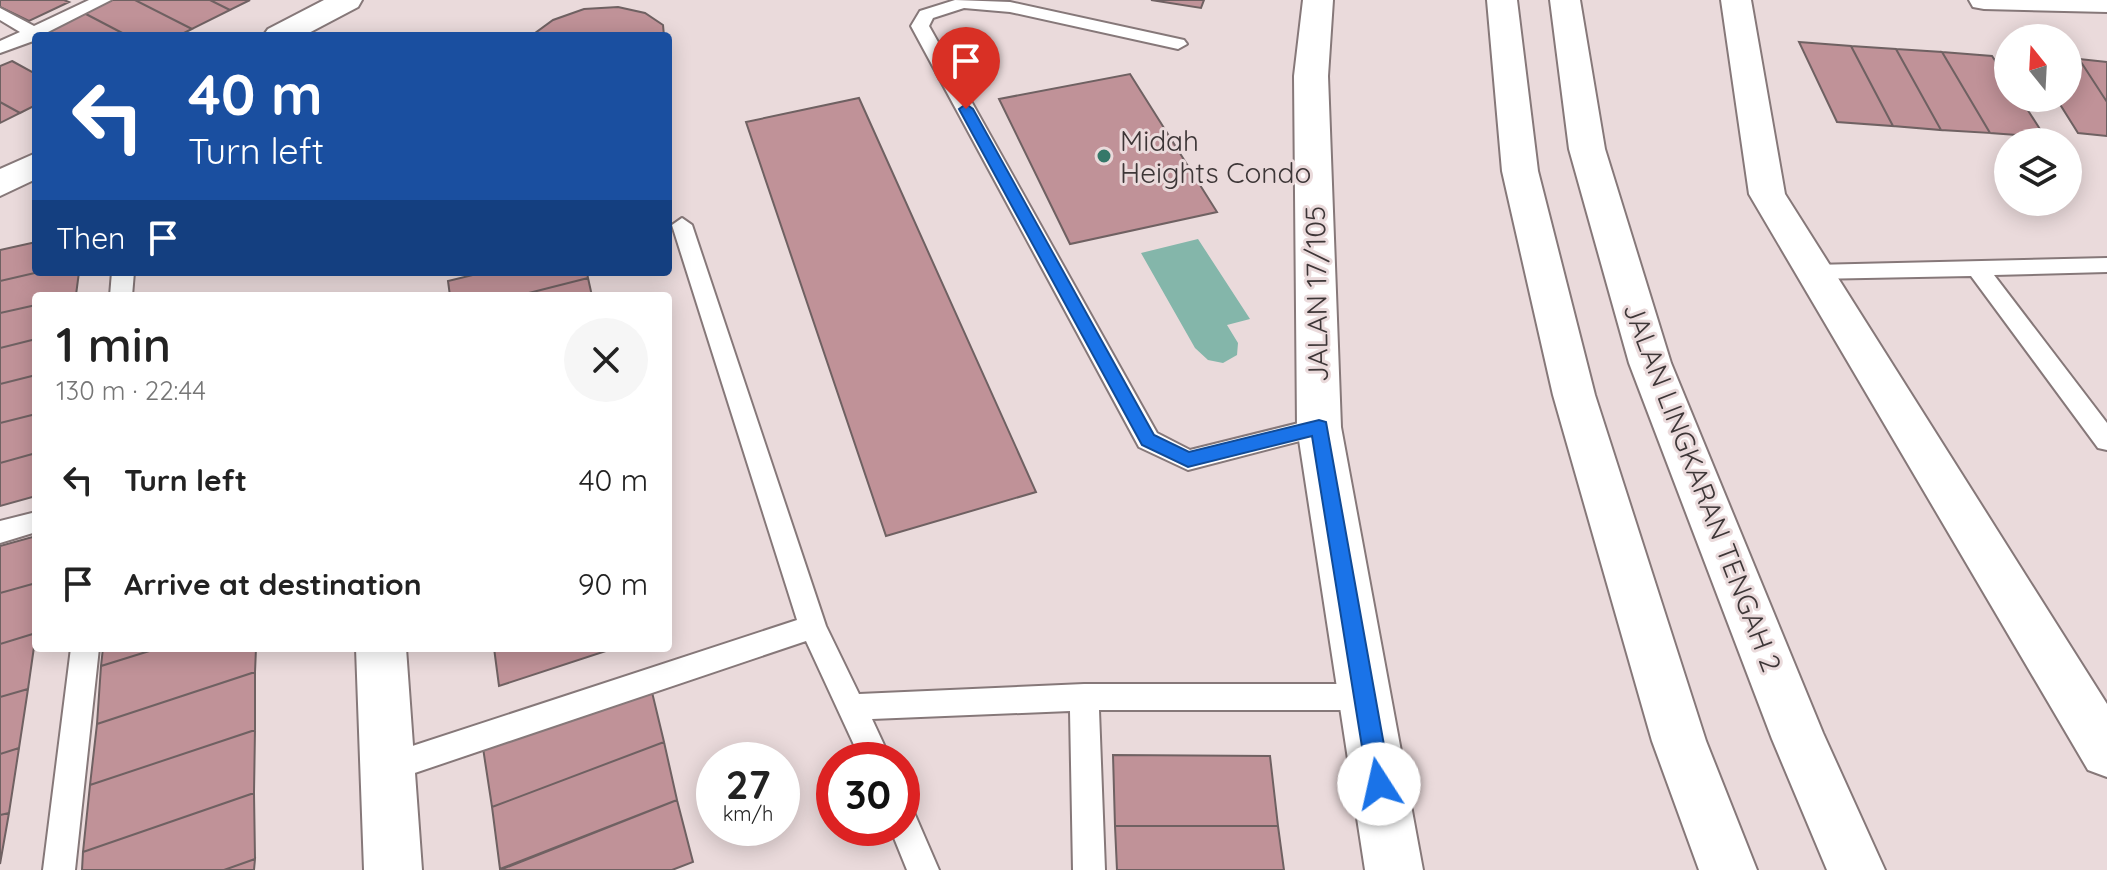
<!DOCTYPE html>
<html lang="en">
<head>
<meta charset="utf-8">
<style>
	body { margin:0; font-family:Quicksand,sans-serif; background:#f6f6f6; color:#222; height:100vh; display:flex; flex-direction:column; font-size:30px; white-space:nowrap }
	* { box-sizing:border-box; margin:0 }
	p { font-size:26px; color:#767676 }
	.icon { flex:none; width:44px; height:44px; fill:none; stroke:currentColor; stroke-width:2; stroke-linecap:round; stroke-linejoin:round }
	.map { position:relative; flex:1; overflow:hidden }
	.details { position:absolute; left:32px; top:292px; width:640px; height:360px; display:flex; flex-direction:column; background:#fff; border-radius:8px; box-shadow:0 4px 20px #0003 }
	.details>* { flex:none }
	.banner { position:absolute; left:32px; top:32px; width:640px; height:244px; border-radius:8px; box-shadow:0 4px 20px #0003; background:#1a4fa0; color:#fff; overflow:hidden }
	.needle { width:52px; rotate:342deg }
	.fabs { position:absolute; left:1994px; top:24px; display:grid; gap:16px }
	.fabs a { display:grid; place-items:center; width:88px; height:88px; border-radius:50%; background:#fff; box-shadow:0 4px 20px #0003; font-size:40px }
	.speed { position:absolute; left:696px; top:742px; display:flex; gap:16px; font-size:40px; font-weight:700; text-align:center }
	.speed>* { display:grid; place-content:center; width:104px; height:104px; border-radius:50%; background:#fff; box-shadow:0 4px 20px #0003; line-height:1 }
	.speed small { font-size:20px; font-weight:400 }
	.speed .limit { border:12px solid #d22; background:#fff; color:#111 }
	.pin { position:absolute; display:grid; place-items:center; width:68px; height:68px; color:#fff; margin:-82px -34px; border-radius:50% 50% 50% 0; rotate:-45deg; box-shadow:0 0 8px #0007 }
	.pin .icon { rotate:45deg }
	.me { position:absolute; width:88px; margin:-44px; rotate:350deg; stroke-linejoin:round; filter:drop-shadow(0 0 6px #0008) }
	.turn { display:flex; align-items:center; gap:28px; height:168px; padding:0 24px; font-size:36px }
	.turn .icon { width:104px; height:104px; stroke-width:2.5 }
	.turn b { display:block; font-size:56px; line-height:68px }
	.then { display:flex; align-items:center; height:76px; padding:0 24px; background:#0003; gap:16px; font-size:30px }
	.round { display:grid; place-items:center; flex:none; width:84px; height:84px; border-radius:42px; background:#f6f6f6 }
	.overview { display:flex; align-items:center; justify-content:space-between; height:136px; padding:0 24px }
	h1 { font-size:48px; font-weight:600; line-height:60px }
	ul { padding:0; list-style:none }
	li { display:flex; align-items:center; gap:24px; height:104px; padding:0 24px }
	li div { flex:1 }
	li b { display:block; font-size:30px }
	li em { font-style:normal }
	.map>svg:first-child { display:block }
	.water { fill:#84b6aa }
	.building { fill:#c09298; stroke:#6f6162; stroke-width:2 }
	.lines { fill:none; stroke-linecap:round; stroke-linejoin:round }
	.service-casing { stroke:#867879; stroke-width:4 }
	.minor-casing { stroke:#867879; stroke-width:4 }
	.trunk-casing { stroke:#867879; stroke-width:4 }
	.service { fill:#fff; fill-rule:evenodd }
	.minor { fill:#fff; fill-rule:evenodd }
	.trunk { fill:#fff; fill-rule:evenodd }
	.route { fill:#1a73e8; stroke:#114b97; stroke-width:2 }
	.poi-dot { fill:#357869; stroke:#eadadb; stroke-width:3 }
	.labels { text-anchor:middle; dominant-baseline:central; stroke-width:6; stroke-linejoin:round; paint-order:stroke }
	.poi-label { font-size:28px; fill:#3d3637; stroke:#eadadb; text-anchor:start }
	.street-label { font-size:28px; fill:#3d3637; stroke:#eadadb }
</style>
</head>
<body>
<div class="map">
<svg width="2107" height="870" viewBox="0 0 2107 870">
	<rect width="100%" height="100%" fill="#eadadb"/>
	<path class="water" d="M 1198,239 L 1250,319 L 1227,325 L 1238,343 L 1237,355 L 1223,363 L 1208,360 L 1195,348 L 1141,253 Z"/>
	<path class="building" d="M 0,0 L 64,0 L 69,2 L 29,21 L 0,7 Z
		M 112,0 L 135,0 L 192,29 L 178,36 L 128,36 L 84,13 Z
		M 135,0 L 210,0 L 230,10 L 192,29 Z
		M 210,0 L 250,0 L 230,10 Z
		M 1151,0 L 1204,0 L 1201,8 Z
		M 618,7 L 645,13 L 663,25 L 664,36 L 531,36 L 553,20 L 584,9 Z
		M 84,13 L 128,36 L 51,36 L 43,32 Z
		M 1799,42 L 1851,46 L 1893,126 L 1837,122 Z
		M 1851,46 L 1896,49 L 1941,130 L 1893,126 Z
		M 1896,49 L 1942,52 L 1990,133 L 1941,130 Z
		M 1942,52 L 1992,56 L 2008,80 L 2008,98 L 2020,98 L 2045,137 L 1990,133 Z
		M 2068,58 L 2079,59 L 2107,102 L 2107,136 L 2078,133 L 2056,98 L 2068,98 Z
		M 2079,59 L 2107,62 L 2107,102 Z
		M 12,61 L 36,74 L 36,105 L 20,113 L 0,102 L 0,66 Z
		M 1130,74 L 1217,212 L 1070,244 L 999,99 Z
		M 859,98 L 1036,492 L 886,536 L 746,122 Z
		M 0,102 L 20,113 L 0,123 Z
		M 36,242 L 36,272 L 39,272 L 0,281 L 0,250 Z
		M 39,272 L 79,272 L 76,295 L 36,296 L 36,305 L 0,313 L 0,281 Z
		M 485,272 L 587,272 L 588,278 L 517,296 L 450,296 L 448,281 Z
		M 588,278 L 592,296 L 517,296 Z
		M 36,305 L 36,339 L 0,348 L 0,313 Z
		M 36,339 L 36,375 L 0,384 L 0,348 Z
		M 36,375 L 36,414 L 0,423 L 0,384 Z
		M 36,414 L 36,453 L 0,463 L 0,423 Z
		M 36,453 L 36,496 L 0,506 L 0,463 Z
		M 36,536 L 36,583 L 0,593 L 0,546 Z
		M 36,583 L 36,633 L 0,644 L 0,593 Z
		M 36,633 L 28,689 L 0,697 L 0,644 Z
		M 103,648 L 159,648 L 101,666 Z
		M 159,648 L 256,648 L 255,672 L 97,724 L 101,666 Z
		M 494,648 L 615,648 L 499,686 Z
		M 255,672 L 255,730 L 90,785 L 97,724 Z
		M 651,688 L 664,742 L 492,807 L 483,748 Z
		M 28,689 L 19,748 L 0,754 L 0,697 Z
		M 255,730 L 254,793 L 83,852 L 90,785 Z
		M 664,742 L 677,800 L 500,869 L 492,807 Z
		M 19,748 L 9,813 L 0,815 L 0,754 Z
		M 1113,755 L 1270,756 L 1278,826 L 1115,826 Z
		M 254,793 L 255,859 L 224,870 L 82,870 L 83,852 Z
		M 677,800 L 693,862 L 672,870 L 500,870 Z
		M 9,813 L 0,864 L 0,815 Z
		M 1115,826 L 1278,826 L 1284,870 L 1117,870 Z
		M 255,859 L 254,870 L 224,870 Z"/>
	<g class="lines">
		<defs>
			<path id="service" d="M 89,0 L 111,0 L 46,33 L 49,36 L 36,36 L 36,40 L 0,53 L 0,41 L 20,32 L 0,20 L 0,8 L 34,26 Z
				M 955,0 L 1010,2 L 1184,40 L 1187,44 L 1178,49 L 1010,12 L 964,8 L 933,18 L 929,26 L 1157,433 L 1190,450 L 1319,418 L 1327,420 L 1331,427 L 1327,434 L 1188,470 L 1139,447 L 911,26 L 920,11 Z
				M 682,218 L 692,225 L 826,626 L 859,694 L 1084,684 L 1364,684 L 1374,688 L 1378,697 L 1374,706 L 1364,710 L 1099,710 L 1105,870 L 1073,870 L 1070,711 L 872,719 L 891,760 L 861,760 L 806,641 L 388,782 L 378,778 L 373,768 L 378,758 L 388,754 L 797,620 L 672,225 Z
				M 2107,258 L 2107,272 L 1994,275 L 2107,423 L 2107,450 L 2098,448 L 1971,276 L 1813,279 L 1805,277 L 1802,272 L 1805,267 L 1813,265 Z
				M 112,272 L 134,272 L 132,296 L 110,296 Z
				M 36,512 L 36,532 L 0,543 L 0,521 Z
				M 71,648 L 99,648 L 75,870 L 43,870 Z
				M 902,806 L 913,810 L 939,870 L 907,870 L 890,828 L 902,828 Z"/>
			<path id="minor" d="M 324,0 L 362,0 L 358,7 L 303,36 L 263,36 L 268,29 Z
				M 1303,0 L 1333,0 L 1328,76 L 1341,427 L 1423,870 L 1365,870 L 1297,427 L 1294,76 Z
				M 1721,0 L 1751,0 L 1785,194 L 2107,704 L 2107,777 L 2088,770 L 1749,194 Z
				M 1969,0 L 2107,0 L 2107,12 L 1984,9 L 1973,7 Z
				M 36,153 L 36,179 L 0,196 L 0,169 Z
				M 356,648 L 406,648 L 422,870 L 364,870 Z"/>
			<path id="trunk" d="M 1487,0 L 1517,0 L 1538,171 L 1595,395 L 1706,741 L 1757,870 L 1699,870 L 1652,741 L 1553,395 L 1502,171 Z
				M 1550,0 L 1580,0 L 1605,149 L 1671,363 L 1823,733 L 1885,870 L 1827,870 L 1772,739 L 1629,363 L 1569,149 Z"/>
		</defs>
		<use href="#service" class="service-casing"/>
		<use href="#minor" class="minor-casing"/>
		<use href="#trunk" class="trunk-casing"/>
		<use href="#service" class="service"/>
		<use href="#minor" class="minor"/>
		<use href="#trunk" class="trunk"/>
	</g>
	<path class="route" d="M 966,104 L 973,109 L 1154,435 L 1189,452 L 1319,420 L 1326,422 L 1391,784 L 1387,791 L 1379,795 L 1371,791 L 1368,784 L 1312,436 L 1188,467 L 1142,445 L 959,109 Z"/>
	<circle class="poi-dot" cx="1104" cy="156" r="8"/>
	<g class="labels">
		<g class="poi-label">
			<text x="1120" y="140">Midah<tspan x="1120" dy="32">Heights Condo</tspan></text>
		</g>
		<g class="street-label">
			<text transform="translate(1316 294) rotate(-91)">JALAN 17/105</text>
			<text transform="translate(1703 487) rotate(69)">JALAN LINGKARAN TENGAH 2</text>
		</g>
	</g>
</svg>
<div class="fabs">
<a><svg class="needle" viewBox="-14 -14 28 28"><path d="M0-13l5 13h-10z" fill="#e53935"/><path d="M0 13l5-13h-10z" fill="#767676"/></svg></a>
<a><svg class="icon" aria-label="layers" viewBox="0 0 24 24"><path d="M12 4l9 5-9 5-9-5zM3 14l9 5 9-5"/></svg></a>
</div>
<div class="speed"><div>27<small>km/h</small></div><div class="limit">30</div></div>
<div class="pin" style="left:966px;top:109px;background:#d93025"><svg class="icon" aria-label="arrive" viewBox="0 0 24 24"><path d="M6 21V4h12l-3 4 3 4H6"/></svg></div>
<svg class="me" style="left:1379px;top:784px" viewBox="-20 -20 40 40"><circle r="19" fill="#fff"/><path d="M0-13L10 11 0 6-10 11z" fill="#1a73e8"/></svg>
<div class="banner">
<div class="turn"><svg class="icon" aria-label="left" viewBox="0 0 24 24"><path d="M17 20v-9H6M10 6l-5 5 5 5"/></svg><div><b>40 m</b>Turn left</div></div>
<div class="then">Then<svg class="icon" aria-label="arrive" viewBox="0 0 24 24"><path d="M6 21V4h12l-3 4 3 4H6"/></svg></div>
</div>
<section class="details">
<div class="overview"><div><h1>1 min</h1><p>130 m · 22:44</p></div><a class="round"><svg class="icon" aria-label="close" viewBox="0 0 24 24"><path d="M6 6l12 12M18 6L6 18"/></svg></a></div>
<ul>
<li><svg class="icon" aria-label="left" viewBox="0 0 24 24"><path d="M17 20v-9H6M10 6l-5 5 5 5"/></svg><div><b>Turn left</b></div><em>40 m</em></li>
<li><svg class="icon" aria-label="arrive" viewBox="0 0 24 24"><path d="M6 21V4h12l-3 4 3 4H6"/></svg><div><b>Arrive at destination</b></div><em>90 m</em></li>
</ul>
</section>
</div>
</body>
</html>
